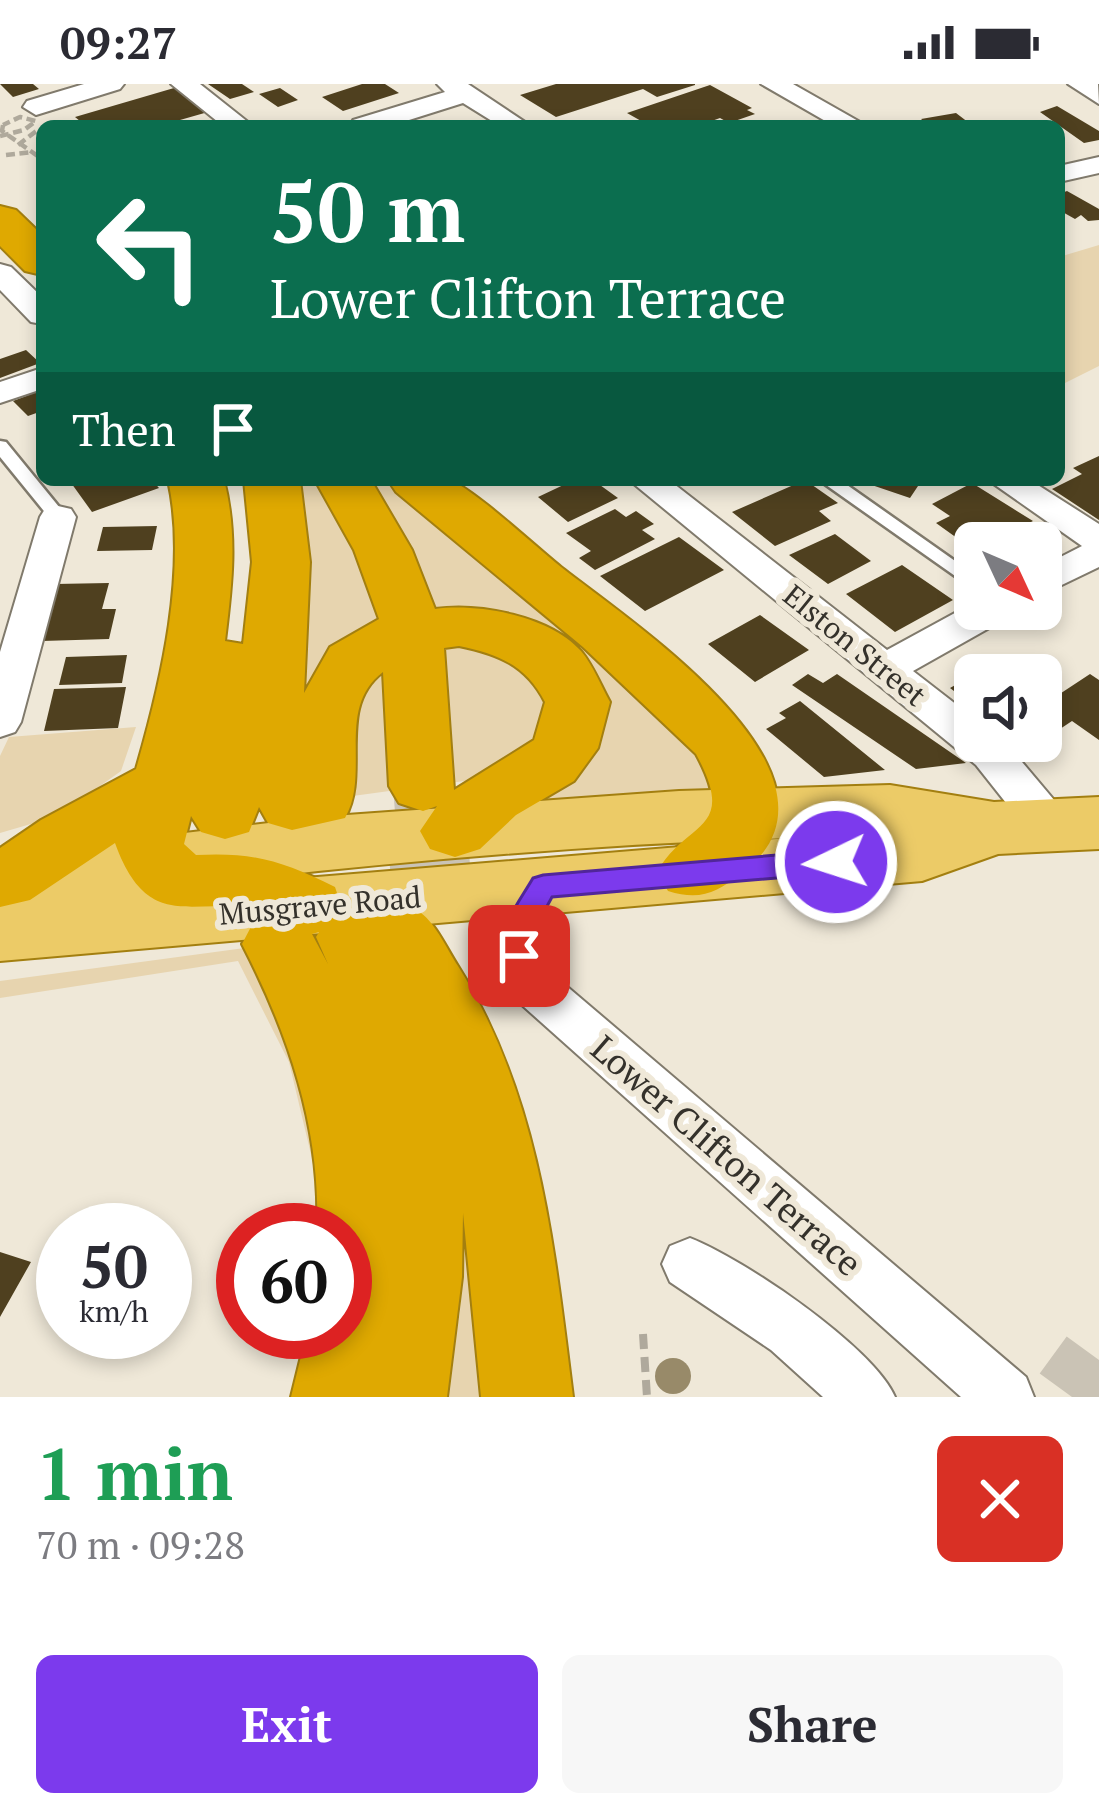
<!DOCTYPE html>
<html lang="en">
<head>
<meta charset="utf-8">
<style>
	body { margin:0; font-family:"PT Serif",serif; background:#f7f7f7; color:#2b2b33; height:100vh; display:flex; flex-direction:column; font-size:45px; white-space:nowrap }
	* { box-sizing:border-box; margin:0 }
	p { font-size:39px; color:#7c7c81 }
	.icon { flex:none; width:66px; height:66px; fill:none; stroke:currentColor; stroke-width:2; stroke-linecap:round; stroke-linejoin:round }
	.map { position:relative; height:1313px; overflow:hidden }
	.panel { display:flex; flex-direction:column; background:#fff; flex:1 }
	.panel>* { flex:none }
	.banner { position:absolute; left:36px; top:36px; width:1029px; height:366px; border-radius:18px; box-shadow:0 6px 18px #0003; background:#0b6e4f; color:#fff; overflow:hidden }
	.needle { width:78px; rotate:134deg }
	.buttons { position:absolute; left:954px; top:438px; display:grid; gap:24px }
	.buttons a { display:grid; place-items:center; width:108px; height:108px; border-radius:18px; background:#fff; box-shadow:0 6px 18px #0003; font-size:60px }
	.speed { position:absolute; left:36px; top:1119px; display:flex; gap:24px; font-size:60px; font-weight:700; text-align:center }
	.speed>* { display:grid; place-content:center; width:156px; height:156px; border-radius:50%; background:#fff; box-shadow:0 6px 18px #0003; line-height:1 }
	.speed small { font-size:30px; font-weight:400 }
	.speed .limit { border:18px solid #d22; background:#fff; color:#111 }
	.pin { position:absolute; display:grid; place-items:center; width:102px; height:102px; color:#fff; margin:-51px; border-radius:24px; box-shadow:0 6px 18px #0006 }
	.me { position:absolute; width:132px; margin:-66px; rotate:266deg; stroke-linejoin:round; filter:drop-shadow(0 0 9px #0008) }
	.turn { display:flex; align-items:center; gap:42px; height:252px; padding:0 36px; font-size:54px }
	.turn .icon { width:156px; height:156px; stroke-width:2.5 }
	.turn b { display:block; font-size:84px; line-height:102px }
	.then { display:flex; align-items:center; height:114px; padding:0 36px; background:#0003; gap:24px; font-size:45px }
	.round { display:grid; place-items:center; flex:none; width:126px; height:126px; border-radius:18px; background:#f7f7f7 }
	.head { display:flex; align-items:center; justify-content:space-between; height:204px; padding:0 36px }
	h1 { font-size:72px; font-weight:600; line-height:90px; color:#1e9e55 }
	.cta { display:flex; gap:24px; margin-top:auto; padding:24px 36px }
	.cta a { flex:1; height:138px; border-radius:18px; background:#7c3aed; color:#fff; font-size:48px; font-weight:600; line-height:138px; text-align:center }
	.cta a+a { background:#f7f7f7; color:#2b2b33 }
	.status { display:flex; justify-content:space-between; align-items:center; height:84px; padding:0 60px; background:#fff; direction:ltr }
	.status svg { height:33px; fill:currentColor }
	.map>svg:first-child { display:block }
	.green { fill:#e7d4af }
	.building { fill:#4f401f }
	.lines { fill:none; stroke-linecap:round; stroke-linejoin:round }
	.motorway-tunnel-far1 { stroke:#cac3b5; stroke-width:60; stroke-dasharray:60 30; stroke-linecap:butt }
	.motorway-tunnel { stroke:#cac3b5; stroke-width:80; stroke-dasharray:80 40; stroke-linecap:butt }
	.service-casing { stroke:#807a6c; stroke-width:5 }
	.minor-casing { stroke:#807a6c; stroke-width:4 }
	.primary-casing { stroke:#a37f10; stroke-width:4 }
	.motorway-casing { stroke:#a37f10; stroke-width:4 }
	.path-far1 { stroke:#afa99c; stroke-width:4.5; stroke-dasharray:9 4.5; stroke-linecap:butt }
	.path { stroke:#afa99c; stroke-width:8; stroke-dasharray:15 8; stroke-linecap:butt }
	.service { fill:#fff; fill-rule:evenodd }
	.minor { fill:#fff; fill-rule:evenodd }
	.primary { fill:#eccb67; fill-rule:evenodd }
	.motorway { fill:#dfa901; fill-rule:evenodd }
	.path-bridge { stroke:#afa99c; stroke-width:4.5; stroke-dasharray:9 4.5; stroke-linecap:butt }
	.tree { fill:#988a69 }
	.route { fill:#7c3aed; stroke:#51269a; stroke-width:3 }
	.labels { text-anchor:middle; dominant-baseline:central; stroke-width:12; stroke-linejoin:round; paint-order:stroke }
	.street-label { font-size:30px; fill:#34312b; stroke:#efe8d8 }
	.near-street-label { font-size:36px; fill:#34312b; stroke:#efe8d8 }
</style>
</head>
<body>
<div class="status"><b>09:27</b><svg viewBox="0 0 49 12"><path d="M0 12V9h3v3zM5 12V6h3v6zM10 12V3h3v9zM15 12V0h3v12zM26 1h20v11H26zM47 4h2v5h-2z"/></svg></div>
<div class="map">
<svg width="1099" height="1313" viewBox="0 0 1099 1313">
	<rect width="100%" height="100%" fill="#efe8d8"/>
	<path class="green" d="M 1099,161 L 1099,282 L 1059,302 L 1059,173 Z
		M 288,396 L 333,396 L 392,539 L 299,644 Z
		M 369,396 L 396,396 L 692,641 L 717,702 L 708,711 L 516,720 L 598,612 L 426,531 Z
		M 444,553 L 502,560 L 559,630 L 502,692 L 442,700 Z
		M 388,570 L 404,705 L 338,714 L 338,645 Z
		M 136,643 L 121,687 L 58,732 L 0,749 L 0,672 L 9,653 Z
		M 252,863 L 294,947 L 319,1104 L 289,978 L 238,877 L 0,914 L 0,897 Z
		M 466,1117 L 504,1313 L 444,1313 L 460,1228 Z"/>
	<path class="building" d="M 0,0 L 33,0 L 39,5 L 13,13 Z
		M 208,0 L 242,0 L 254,8 L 230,15 Z
		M 362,0 L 385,0 L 399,9 L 343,27 L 322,13 Z
		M 556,0 L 695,0 L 695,1 L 657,13 L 643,5 L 556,33 L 520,11 Z
		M 710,1 L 752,24 L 747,26 L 755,30 L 729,39 L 720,34 L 698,42 L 650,42 L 627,29 Z
		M 174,4 L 208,28 L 159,42 L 86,42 L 75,33 Z
		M 280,4 L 298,16 L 278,23 L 259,10 Z
		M 1057,22 L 1099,47 L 1099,56 L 1084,59 L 1040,28 Z
		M 956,29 L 973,42 L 929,42 L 921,35 Z
		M 1067,107 L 1099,125 L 1099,136 L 1088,137 L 1081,131 L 1075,135 L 1059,126 L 1059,110 Z
		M 26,266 L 40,279 L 0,294 L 0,275 Z
		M 42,306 L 42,327 L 28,332 L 13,317 Z
		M 1099,372 L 1099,436 L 1052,405 L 1082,390 L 1073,384 Z
		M 69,396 L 152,396 L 159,404 L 92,428 Z
		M 574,396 L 593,396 L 618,414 L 568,438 L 538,413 Z
		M 805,396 L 838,419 L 819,427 L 831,437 L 775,462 L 732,428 Z
		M 857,396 L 922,396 L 910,414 Z
		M 972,399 L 1033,437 L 990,459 L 975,459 L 975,467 L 936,439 L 950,432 L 932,420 Z
		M 615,425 L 626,433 L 636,427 L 654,440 L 642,446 L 655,455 L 595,486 L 579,474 L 591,467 L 566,449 Z
		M 157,442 L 152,466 L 97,467 L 103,443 Z
		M 835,450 L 871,477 L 828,500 L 789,471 Z
		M 679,453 L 724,486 L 645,527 L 600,492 Z
		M 902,481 L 953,516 L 895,548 L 846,510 Z
		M 109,499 L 102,525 L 116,525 L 109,555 L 42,557 L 55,500 Z
		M 760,531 L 809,566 L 755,598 L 708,560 Z
		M 127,571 L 122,599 L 59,601 L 66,573 Z
		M 993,580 L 1008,591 L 975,591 L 975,623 L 950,604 Z
		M 808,590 L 823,599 L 837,590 L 966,679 L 916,685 L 792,601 Z
		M 1090,590 L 1099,596 L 1099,656 L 1072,637 L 1030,665 L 1020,657 L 1041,657 L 1041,616 L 1046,619 Z
		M 126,603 L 118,644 L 44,647 L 54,605 Z
		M 800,617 L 885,686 L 824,693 L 766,645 L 786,634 L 779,629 Z
		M 0,1168 L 31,1178 L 0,1233 Z"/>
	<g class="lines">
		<path class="motorway-tunnel-far1" d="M 423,702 L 427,751"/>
		<path class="motorway-tunnel" d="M 427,748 L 431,794 L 450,844
			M 1072,1313 L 1099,1276"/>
		<defs>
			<path id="service" d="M 0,357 L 6,358 L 64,429 L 67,433 L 64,437 L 52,437 L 0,373 Z
				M 819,396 L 840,396 L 975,491 L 975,506 Z"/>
			<path id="minor" d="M 84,0 L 124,0 L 120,5 L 36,31 L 23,23 L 27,17 Z
				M 171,0 L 200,0 L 253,42 L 223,42 Z
				M 437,0 L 468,0 L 531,42 L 500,42 L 463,19 L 390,42 L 349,42 L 353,36 L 445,8 Z
				M 761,0 L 793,0 L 867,42 L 834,42 Z
				M 1068,0 L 1098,0 L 1099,20 Z
				M 1099,73 L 1099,89 L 1059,98 L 1059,82 Z
				M 0,180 L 11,183 L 42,213 L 42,240 L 31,238 L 0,206 Z
				M 42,284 L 42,305 L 0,319 L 0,298 Z
				M 629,396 L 669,396 L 887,566 L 975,518 L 975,525 L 1012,525 L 1007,534 L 913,587 L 975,635 L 975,657 L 1006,659 L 1065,729 L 1071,741 L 1065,753 L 1049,757 L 1033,753 L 976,681 Z
				M 988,396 L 1030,396 L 1099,440 L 1099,483 L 1041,511 L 1041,483 L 1082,462 Z
				M 58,422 L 71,425 L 76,433 L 21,638 L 15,648 L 0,653 L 0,568 L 40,433 L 45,425 Z
				M 543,784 L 559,790 L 566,802 L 539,855 L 546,879 L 557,894 L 1026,1293 L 1034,1313 L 961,1313 L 523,922 L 500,886 L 493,855 L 527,790 Z
				M 690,1154 C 742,1174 874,1263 895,1313 L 823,1313 L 771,1266 L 670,1198 L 662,1180 L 670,1162 Z"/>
			<path id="primary" d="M 890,701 L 994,718 L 1099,713 L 1099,765 L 998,770 L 922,797 L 0,877 L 0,771 L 319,733 L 679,707 ZM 789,754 L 147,807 C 360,780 575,761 789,754 Z"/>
			<path id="motorway" d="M 0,122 L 16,126 L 42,151 L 42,191 L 25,187 L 0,162 Z
				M 168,396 L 224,396 C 238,451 232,501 225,557 L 243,560 L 252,478 L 244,396 L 300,396 L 310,478 L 304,609 L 330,563 L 379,535 L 354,466 L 315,396 L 371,396 L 412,466 L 435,525 C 479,519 550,532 581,567 C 593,581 601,602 610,618 L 598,664 L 574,697 L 516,731 L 480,765 L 455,773 L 430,765 L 420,747 L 437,722 L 423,727 L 399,719 L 389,702 L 383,588 C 335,624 371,689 345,734 L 292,746 L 268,739 L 259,723 L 249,748 L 225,755 L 201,748 L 191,732 L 184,760 L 196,771 C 255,768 282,777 335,803 L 343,827 C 355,823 358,829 369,828 C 388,828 402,814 421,829 C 436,840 448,867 458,882 C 540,1013 554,1163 573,1313 L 481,1313 L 463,1129 L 462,1193 L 447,1313 L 291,1313 L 307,1248 L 345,1248 L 345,1146 L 317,1146 C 321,1044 288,949 242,860 L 253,839 L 268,834 C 206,800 152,862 115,759 L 30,816 L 0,823 L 0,764 L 41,736 L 136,685 C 161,599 188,484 168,396 ZM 459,562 C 498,570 526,581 545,618 L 534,656 L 454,706 L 444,564 ZM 319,848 L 316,853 L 328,880 L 312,850 Z
				M 388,396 C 406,396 436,390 452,397 C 477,408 536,463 561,483 C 631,538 868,694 742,789 C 716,809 700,817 668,807 L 657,788 C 686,736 739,749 696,670 L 583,563 L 396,408 Z"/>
		</defs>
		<use href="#service" class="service-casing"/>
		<use href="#minor" class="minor-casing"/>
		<use href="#primary" class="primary-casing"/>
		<use href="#motorway" class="motorway-casing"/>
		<path class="path-far1" d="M 3,41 L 2,47 L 42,75
			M 18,61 L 39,45
			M 6,71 L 32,68"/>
		<path class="path" d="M 643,1250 L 647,1313"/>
		<use href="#service" class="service"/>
		<use href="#minor" class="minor"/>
		<use href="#primary" class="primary"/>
		<use href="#motorway" class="motorway"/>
		<path class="path-bridge" d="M 0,52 L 24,46 L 36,37 L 20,33 L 3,41"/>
	</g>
	<circle class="tree" cx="673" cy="1292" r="18"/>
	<path class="route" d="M 836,766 L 847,770 L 851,778 L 847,785 L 836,789 L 552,813 L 532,850 L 534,872 L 530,881 L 519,885 L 508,881 C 492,849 517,822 533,794 L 543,791 Z"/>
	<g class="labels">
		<g class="street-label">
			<text transform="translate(855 561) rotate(39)">Elston Street</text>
			<text transform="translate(320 821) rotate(-5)">Musgrave Road</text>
		</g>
		<g class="near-street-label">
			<text transform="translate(727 1071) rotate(41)">Lower Clifton Terrace</text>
		</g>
	</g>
</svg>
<div class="buttons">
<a><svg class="needle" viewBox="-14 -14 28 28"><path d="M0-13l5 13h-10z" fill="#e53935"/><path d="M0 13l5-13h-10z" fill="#7c7c81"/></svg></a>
<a><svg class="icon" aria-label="sound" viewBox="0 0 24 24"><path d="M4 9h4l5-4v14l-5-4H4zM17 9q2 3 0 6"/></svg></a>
</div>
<div class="speed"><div>50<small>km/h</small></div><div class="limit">60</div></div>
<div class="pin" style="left:519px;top:872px;background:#d93025"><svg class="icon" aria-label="arrive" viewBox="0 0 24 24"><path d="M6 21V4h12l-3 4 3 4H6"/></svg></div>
<svg class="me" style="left:836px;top:778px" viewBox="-20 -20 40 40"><circle r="17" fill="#7c3aed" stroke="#fff" stroke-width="3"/><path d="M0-11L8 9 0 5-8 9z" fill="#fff"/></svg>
<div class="banner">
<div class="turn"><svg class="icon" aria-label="left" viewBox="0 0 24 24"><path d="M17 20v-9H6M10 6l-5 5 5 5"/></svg><div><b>50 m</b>Lower Clifton Terrace</div></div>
<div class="then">Then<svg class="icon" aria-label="arrive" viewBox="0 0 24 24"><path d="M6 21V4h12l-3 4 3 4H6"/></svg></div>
</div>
</div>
<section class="panel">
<div class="head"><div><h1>1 min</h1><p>70 m · 09:28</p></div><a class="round" style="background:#d93025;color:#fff"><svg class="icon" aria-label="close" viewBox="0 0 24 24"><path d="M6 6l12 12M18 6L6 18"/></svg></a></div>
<div class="cta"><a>Exit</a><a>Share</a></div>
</section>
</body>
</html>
